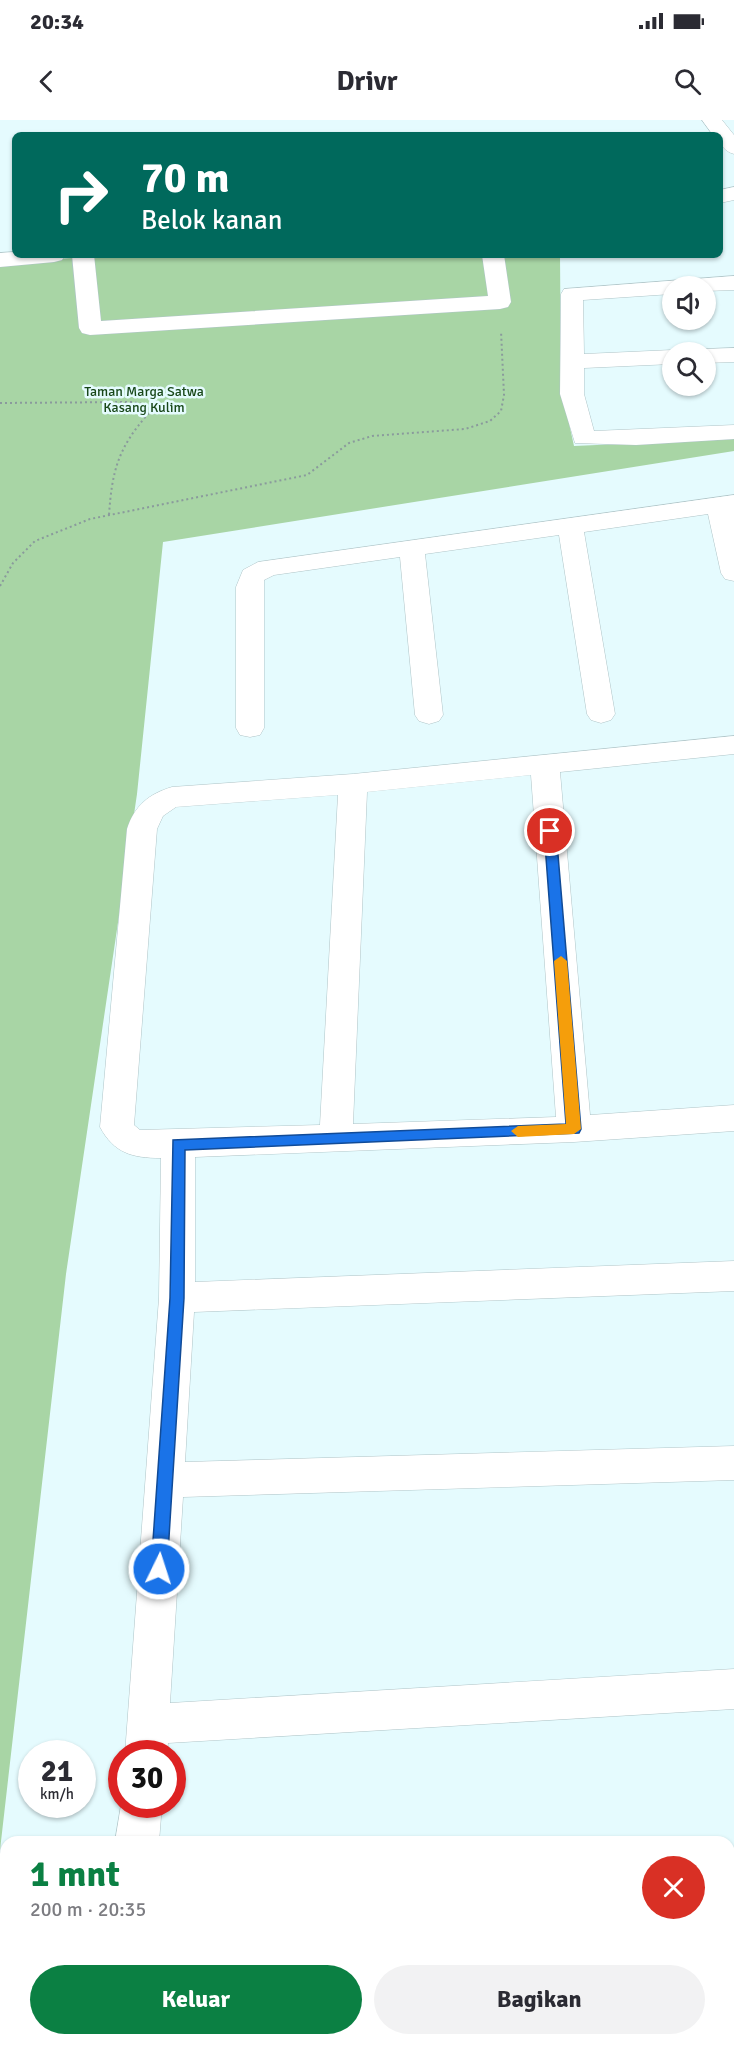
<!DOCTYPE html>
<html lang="id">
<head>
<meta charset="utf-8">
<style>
	body { margin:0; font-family:Signika,sans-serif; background:#f2f2f3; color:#2b2b33; height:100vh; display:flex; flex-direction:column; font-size:22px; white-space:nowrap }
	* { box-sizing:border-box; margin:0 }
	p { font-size:20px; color:#7c7c81 }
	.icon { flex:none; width:33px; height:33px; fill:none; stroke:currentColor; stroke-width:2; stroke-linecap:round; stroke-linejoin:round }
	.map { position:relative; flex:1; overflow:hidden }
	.details { position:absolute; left:0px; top:1716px; width:735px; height:210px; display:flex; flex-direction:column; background:#fff; border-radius:18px 18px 0 0; box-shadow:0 2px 4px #0004 }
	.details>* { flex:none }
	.top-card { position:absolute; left:12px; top:12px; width:711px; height:126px; border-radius:9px; box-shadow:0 2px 4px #0004; background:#00695c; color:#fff; overflow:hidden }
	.controls { position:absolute; left:662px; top:156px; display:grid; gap:12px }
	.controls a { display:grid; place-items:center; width:54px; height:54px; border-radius:50%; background:#fff; box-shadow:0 2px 4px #0004; font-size:30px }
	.speed { position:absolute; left:18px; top:1620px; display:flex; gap:12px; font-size:30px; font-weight:700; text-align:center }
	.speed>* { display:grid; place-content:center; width:78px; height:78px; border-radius:50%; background:#fff; box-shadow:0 2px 4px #0004; line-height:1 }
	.speed small { font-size:15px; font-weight:400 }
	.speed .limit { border:9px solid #d22; background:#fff; color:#111 }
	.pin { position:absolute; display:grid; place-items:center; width:51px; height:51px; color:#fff; margin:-26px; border:3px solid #fff; border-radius:50%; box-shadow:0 2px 6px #0007 }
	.me { position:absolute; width:66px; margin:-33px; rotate:4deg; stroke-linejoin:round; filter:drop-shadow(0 0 4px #0008) }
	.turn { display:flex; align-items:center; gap:21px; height:126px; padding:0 30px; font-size:27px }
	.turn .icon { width:78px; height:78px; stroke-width:2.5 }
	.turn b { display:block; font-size:42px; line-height:51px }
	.round { display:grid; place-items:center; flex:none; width:63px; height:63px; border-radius:32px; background:#f2f2f3 }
	.head { display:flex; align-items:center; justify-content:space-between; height:102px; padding:0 30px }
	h1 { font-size:36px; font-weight:800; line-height:45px; color:#0b8043 }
	.primary-button { display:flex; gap:12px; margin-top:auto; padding:12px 30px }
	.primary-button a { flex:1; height:69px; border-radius:36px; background:#0b8043; color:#fff; font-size:24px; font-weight:800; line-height:69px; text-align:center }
	.primary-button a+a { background:#f2f2f3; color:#2b2b33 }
	.status { display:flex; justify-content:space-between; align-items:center; height:42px; padding:0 30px; background:#fff; direction:ltr }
	.status svg { height:16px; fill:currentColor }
	header { display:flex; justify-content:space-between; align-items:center; height:78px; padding:0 30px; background:#fff; font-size:27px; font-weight:800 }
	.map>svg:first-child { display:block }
	.green { fill:#a8d5a5 }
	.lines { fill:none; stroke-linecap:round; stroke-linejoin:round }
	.minor-casing { stroke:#afc4c7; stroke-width:1 }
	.path { stroke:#8a9a9c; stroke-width:2; stroke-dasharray:2 3; stroke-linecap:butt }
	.minor { fill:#fff; fill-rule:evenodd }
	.route { fill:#1a73e8; stroke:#114b97; stroke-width:1.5 }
	.slow { fill:#f59e0b }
	.labels { text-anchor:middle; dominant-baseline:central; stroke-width:5; stroke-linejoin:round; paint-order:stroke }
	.far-park-label { font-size:14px; fill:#184718; stroke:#e5fbfe }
</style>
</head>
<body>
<div class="status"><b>20:34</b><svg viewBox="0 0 49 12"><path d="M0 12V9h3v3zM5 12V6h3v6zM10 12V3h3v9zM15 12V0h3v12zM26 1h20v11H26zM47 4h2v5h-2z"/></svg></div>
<header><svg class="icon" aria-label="back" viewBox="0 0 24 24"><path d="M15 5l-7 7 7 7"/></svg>Drivr<svg class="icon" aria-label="search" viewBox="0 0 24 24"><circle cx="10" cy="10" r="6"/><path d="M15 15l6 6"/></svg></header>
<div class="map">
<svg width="734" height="1926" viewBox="0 0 734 1926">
	<rect width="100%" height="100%" fill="#e5fbfe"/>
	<path class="green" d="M 115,135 L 560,135 L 561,267 L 574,326 L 734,319 L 734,331 L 163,422 L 137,674 L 66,1154 L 0,1730 L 0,143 Z"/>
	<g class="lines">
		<defs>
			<path id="minor" d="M 702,0 L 722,0 L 734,15 L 734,34 C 724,31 720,25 720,15 L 713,15 Z
				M 734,67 L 734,80 L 720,83 L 720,70 Z
				M 15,132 L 15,135 L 65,135 L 62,140 L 54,142 L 0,147 L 0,133 Z
				M 72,135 L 94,135 L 101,201 L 488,176 L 482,135 L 504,135 L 511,182 L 508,187 L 500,189 L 90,215 L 82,213 L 79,208 Z
				M 734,156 L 734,170 L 705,171 L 705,166 L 672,166 L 672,174 L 583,180 L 584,234 L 672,230 L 680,232 L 672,232 L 672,244 L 584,248 L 584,274 L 594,311 L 734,305 L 734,319 L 636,325 L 575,323 L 560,274 L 561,174 L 564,169 Z
				M 734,228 L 734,242 L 705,243 L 705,232 L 696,232 L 705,229 Z
				M 734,375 L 734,461 L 725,459 L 721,453 L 708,394 L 584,412 L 615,594 L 611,600 L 601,603 L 591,600 L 587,594 L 559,415 L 425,434 L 443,595 L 439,601 L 429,604 L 419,601 L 415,595 L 400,437 L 274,455 L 264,460 L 264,608 L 260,615 L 250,617 L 240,615 L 236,608 L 236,467 L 243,450 L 258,442 Z
				M 734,616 L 734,634 L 560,652 L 590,995 L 734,985 L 734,1011 L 574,1022 L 195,1037 L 195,1162 L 734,1141 L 734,1171 L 194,1192 L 185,1342 L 734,1326 L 734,1360 L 183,1377 L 170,1583 L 734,1549 L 734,1589 L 168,1623 L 167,1634 L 125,1634 L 159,1178 L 161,1038 C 132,1038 114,1033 100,1007 L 127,709 C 135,685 149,674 172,667 L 353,654 ZM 531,655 L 556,997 L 353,1004 L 367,672 ZM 338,675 L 320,1005 L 140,1010 L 134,1005 L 157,709 L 163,696 L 176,687 Z
				M 122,1679 L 122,1684 L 162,1684 L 159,1722 L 115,1722 Z
				M 729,1733 L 734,1733 L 734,1777 L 729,1777 Z
				M 33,1920 L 79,1920 L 79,1926 L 33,1926 Z"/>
		</defs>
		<use href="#minor" class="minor-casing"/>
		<path class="path" d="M 0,283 L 132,282 L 147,285 L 148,294 C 118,328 112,351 109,395
			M 0,466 L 13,443 L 35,421 L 90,399 L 307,355 L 349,323 L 372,316 L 465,309 L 490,301 L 501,291 L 504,275 L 501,211"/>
		<use href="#minor" class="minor"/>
	</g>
	<path class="route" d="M 550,707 L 556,711 L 581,1009 L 579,1013 L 185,1030 L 184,1178 L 167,1449 L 165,1454 L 159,1457 L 154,1454 L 151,1449 L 170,1178 L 173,1020 L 566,1004 L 544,711 Z"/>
	<path class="slow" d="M 561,836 L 567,841 L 581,1009 L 574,1014 L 518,1017 L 511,1011 L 518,1006 L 566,1004 L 554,841 Z"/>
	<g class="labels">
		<g class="far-park-label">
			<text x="144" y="271">Taman Marga Satwa<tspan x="144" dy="16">Kasang Kulim</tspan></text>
		</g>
	</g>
</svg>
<div class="controls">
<a><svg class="icon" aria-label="sound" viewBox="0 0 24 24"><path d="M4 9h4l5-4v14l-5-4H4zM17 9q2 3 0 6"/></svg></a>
<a><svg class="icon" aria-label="search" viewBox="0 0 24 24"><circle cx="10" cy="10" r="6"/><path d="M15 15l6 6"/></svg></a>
</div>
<div class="speed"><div>21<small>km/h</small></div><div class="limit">30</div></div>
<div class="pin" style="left:550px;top:711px;background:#d93025"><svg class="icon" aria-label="arrive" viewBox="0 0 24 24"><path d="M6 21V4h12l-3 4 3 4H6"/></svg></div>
<svg class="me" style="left:159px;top:1449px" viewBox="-20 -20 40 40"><circle r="17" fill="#1a73e8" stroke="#fff" stroke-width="3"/><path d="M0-11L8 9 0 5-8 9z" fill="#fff"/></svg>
<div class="top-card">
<div class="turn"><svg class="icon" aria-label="right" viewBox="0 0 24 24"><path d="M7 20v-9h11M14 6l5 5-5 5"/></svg><div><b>70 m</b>Belok kanan</div></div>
</div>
<section class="details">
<div class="head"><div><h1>1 mnt</h1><p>200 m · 20:35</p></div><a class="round" style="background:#d93025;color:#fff"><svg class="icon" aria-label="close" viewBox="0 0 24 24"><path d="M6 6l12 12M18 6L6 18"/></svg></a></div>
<div class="primary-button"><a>Keluar</a><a>Bagikan</a></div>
</section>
</div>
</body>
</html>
